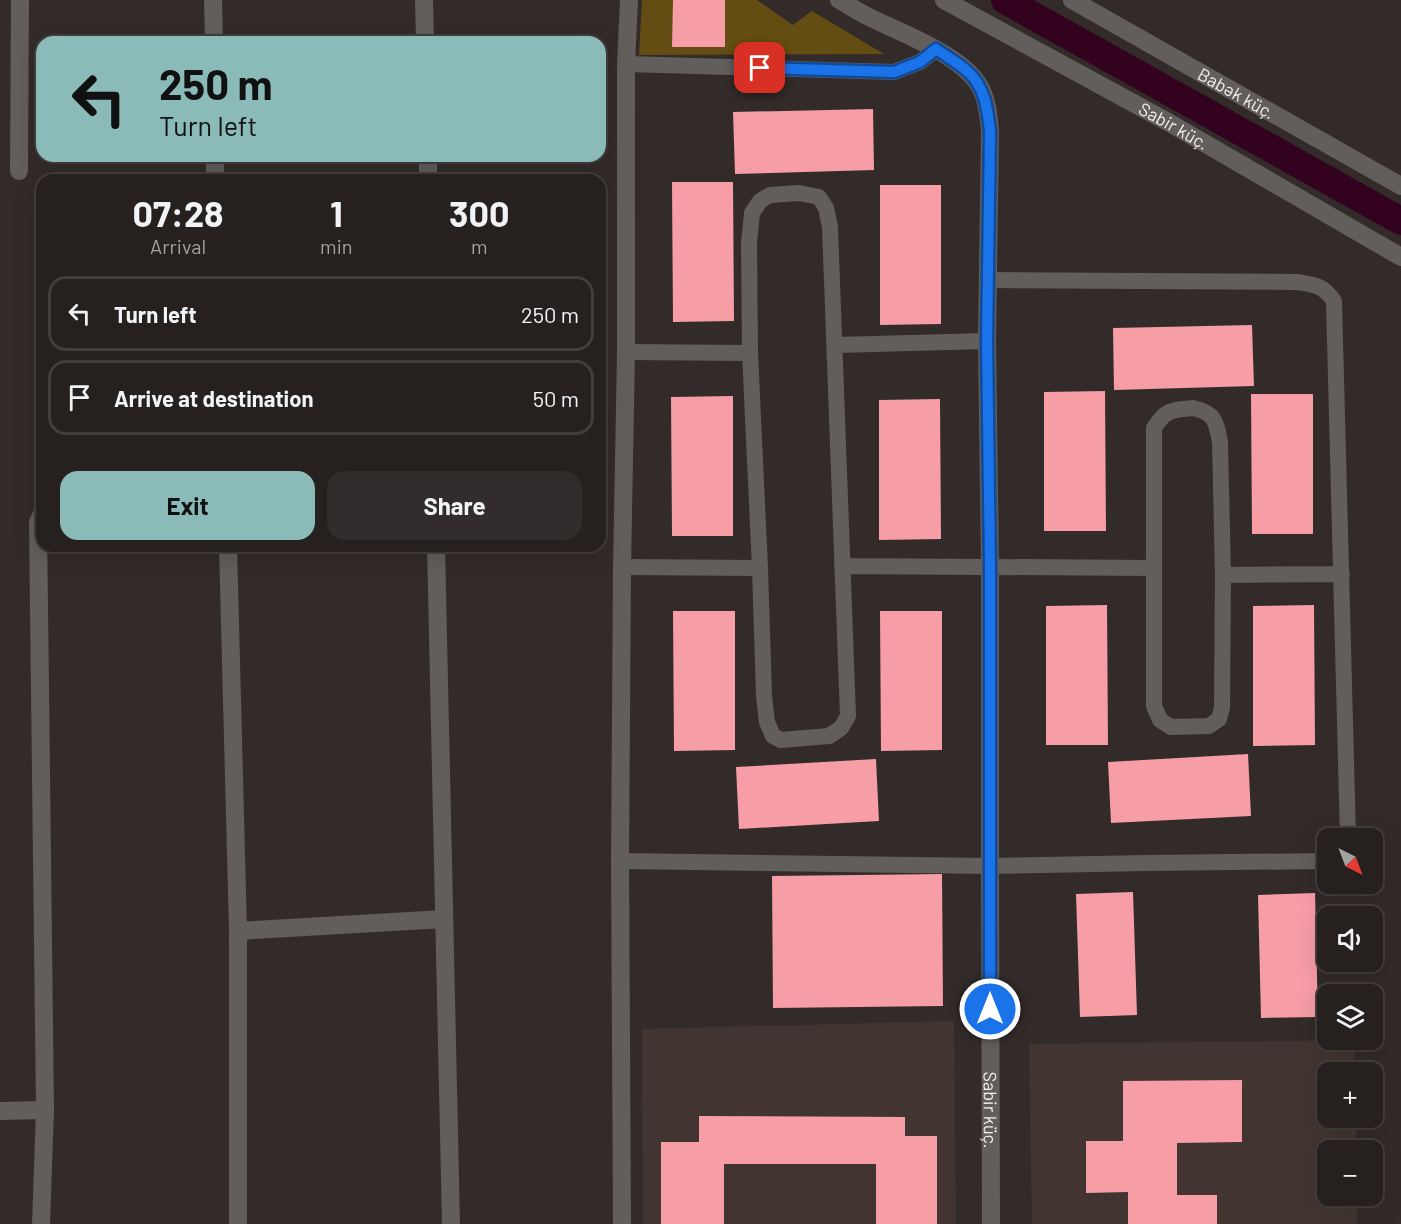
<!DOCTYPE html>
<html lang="en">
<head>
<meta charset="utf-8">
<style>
	body { margin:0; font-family:Barlow,sans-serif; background:#322d2c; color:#f1f3f6; height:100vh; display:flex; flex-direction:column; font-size:22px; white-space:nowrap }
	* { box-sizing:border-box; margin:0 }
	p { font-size:20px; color:#a4a3a4 }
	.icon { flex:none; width:33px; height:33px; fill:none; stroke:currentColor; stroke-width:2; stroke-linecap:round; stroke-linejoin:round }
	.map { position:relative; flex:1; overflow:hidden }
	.sheet { position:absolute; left:36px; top:174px; width:570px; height:378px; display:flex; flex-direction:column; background:#26201f; border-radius:18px; box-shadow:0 6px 24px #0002,0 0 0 2px #423e3d }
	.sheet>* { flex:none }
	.banner { position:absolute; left:36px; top:36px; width:570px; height:126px; border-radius:18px; box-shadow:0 6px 24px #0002,0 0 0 2px #423e3d; background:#8bbbb9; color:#111; overflow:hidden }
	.needle { width:39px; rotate:138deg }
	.tools { position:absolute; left:1317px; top:828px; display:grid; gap:12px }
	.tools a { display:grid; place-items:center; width:66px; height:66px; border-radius:12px; background:#26201f; box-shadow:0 6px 24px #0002,0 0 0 2px #423e3d; font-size:30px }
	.pin { position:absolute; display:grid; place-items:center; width:51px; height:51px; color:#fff; margin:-26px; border-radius:12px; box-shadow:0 3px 9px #0006 }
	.me { position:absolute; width:66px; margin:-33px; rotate:0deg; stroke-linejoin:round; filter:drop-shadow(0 0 4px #0008) }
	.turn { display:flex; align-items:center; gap:21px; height:126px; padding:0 24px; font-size:27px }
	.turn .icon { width:78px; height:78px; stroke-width:2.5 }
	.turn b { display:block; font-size:42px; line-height:51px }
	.eta { display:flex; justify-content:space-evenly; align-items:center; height:102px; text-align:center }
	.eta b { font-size:36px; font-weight:700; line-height:42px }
	.button { display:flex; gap:12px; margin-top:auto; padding:12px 24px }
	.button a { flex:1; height:69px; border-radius:18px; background:#8bbbb9; color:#111; font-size:24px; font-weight:700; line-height:69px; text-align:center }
	.button a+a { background:#322d2c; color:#f1f3f6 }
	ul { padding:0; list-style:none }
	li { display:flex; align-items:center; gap:18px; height:75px; margin:0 12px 9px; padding:0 12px; border:3px solid #423e3d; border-radius:18px }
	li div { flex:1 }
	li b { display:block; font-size:22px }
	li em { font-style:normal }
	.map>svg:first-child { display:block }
	.built { fill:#423531 }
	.green { fill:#644d12 }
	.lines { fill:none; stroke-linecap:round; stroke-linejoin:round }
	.canal { stroke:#32021f; stroke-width:28 }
	.building { fill:#f69da6 }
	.lane { stroke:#615e5c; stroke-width:16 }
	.street { stroke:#615e5c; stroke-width:18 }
	.route-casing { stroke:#114b97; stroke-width:15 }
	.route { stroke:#1a73e8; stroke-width:10 }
	.labels { text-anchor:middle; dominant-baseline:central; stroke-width:6; stroke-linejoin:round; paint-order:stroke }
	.street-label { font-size:18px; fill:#f2eeec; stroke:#28211f }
</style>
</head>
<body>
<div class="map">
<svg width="1401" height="1224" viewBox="0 0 1401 1224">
	<rect width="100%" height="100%" fill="#322b29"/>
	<path class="built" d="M 954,1021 L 956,1224 L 643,1224 L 642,1029 Z
		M 1355,1040 L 1355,1072 L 1328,1072 L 1328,1118 L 1356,1118 L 1356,1150 L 1328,1150 L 1328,1196 L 1357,1196 L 1357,1224 L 1032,1224 L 1029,1044 Z"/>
	<path class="green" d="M 642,0 L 757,0 L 793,25 L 812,11 L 884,54 L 639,55 Z"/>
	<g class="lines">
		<path class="canal" d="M 1005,0 L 1401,221"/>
	</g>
	<path class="building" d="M 673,0 L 725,0 L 725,47 L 672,47 Z
		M 873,109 L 874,170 L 735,174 L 733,112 Z
		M 672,182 L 733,182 L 734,321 L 673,322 Z
		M 880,185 L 941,185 L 941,324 L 880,325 Z
		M 1252,325 L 1254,386 L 1114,390 L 1113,328 Z
		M 1105,391 L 1106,531 L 1044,531 L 1044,392 Z
		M 1251,394 L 1313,394 L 1313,534 L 1252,534 Z
		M 733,396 L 733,536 L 672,536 L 671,397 Z
		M 940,399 L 941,539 L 879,540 L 879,400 Z
		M 1107,605 L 1108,745 L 1046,745 L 1046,606 Z
		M 1314,605 L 1315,745 L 1253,746 L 1253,606 Z
		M 673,611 L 735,611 L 735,750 L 674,751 Z
		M 880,611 L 942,611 L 942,750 L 881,751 Z
		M 1248,754 L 1251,816 L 1111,823 L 1108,762 Z
		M 876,759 L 879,821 L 739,829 L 736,767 Z
		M 942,874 L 943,1006 L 773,1008 L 772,876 Z
		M 1133,892 L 1137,1015 L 1080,1017 L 1076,894 Z
		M 1315,893 L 1318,1017 L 1261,1018 L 1258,895 Z
		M 1242,1080 L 1242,1142 L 1177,1143 L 1177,1195 L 1217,1195 L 1217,1224 L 1128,1224 L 1128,1192 L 1086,1193 L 1086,1141 L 1123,1141 L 1123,1081 Z
		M 699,1116 L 905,1117 L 905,1136 L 937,1136 L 937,1224 L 876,1224 L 876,1164 L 724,1164 L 724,1224 L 661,1224 L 661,1142 L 699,1142 Z"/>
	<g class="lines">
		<path class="lane" d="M 626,64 L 894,72 L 920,62 L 936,49
			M 799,193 L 819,197 L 826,208 L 830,227 L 848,716 L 841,728 L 829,736 L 781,740 L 773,736 L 767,722 L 764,696 L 760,568 L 750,353 L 749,243 L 752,213 L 760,201 L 770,195 Z
			M 987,280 L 1297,282 C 1315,285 1323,285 1334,301 L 1348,838
			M 836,345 L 987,341
			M 626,352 L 750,353
			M 1193,408 C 1215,413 1216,421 1220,442 L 1223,575 L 1222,708 L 1219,719 L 1209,726 L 1171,727 L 1160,720 L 1154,706 L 1154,428 C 1166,409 1172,410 1193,408 Z
			M 842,566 L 1153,568
			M 622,567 L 760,568
			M 1223,575 L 1342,574
			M 620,861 L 990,866 L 1147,863 L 1328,861"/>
		<g class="street">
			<path d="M 213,0 L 214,42"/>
			<path d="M 424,0 L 425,42"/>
			<path id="s1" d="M 839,0 C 848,5 857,11 867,16 C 900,33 967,56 982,91 C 988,104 989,119 990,132 L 987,341 L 990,567 L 990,866 L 991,1224"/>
			<path id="s2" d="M 944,0 L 1168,122 L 1401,257"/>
			<path id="s3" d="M 1072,0 L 1401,186"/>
			<path d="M 215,156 L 215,180"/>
			<path d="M 428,156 L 428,180"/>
			<path d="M 19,171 L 20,0"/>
			<path d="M 228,546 L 238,931 L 238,1224"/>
			<path d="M 436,546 L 451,1224"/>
			<path d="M 238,931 L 444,919"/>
			<path d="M 0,1111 L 45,1110"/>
			<path d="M 41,1224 L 45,1110 L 38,522 L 42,514"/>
			<path d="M 622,1224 L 620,861 L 622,567 L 626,352 L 626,64 L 629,0"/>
		</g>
	</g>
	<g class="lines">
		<defs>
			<path id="route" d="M 760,68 L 894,72 L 920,62 L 936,49 C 946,56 958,63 967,71 C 985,86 988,111 990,132 L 987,341 L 990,567 L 990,1009"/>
		</defs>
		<use href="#route" class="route-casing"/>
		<use href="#route" class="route"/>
	</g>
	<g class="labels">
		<g class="street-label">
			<text stroke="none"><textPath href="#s3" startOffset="189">Babək küç.</textPath></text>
			<text stroke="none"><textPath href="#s2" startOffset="262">Sabir küç.</textPath></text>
			<text stroke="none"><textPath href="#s1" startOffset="1192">Sabir küç.</textPath></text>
		</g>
	</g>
</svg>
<div class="tools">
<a><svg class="needle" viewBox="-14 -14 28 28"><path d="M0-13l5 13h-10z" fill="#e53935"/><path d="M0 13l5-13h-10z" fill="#a4a3a4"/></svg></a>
<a><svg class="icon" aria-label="sound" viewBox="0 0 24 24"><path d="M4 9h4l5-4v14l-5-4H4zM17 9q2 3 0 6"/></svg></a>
<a><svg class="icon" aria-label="layers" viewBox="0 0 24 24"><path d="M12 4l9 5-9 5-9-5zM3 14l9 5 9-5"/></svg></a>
<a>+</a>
<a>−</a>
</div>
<div class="pin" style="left:760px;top:68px;background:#d93025"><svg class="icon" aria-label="arrive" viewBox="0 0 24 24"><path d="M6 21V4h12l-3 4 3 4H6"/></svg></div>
<svg class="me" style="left:990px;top:1009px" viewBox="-20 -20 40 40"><circle r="17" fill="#1a73e8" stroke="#fff" stroke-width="3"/><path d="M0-11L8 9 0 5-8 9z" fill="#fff"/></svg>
<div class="banner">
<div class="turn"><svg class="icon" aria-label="left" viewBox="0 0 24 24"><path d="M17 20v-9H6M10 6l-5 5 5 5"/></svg><div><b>250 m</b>Turn left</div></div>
</div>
<section class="sheet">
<div class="eta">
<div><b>07:28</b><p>Arrival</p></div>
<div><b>1</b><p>min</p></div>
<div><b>300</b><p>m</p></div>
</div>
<ul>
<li><svg class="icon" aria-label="left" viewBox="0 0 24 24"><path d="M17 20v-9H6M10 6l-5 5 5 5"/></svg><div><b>Turn left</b></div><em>250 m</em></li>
<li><svg class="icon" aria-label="arrive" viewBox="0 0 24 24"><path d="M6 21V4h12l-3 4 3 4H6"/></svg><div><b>Arrive at destination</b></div><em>50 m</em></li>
</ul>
<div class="button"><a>Exit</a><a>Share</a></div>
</section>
</div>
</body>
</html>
